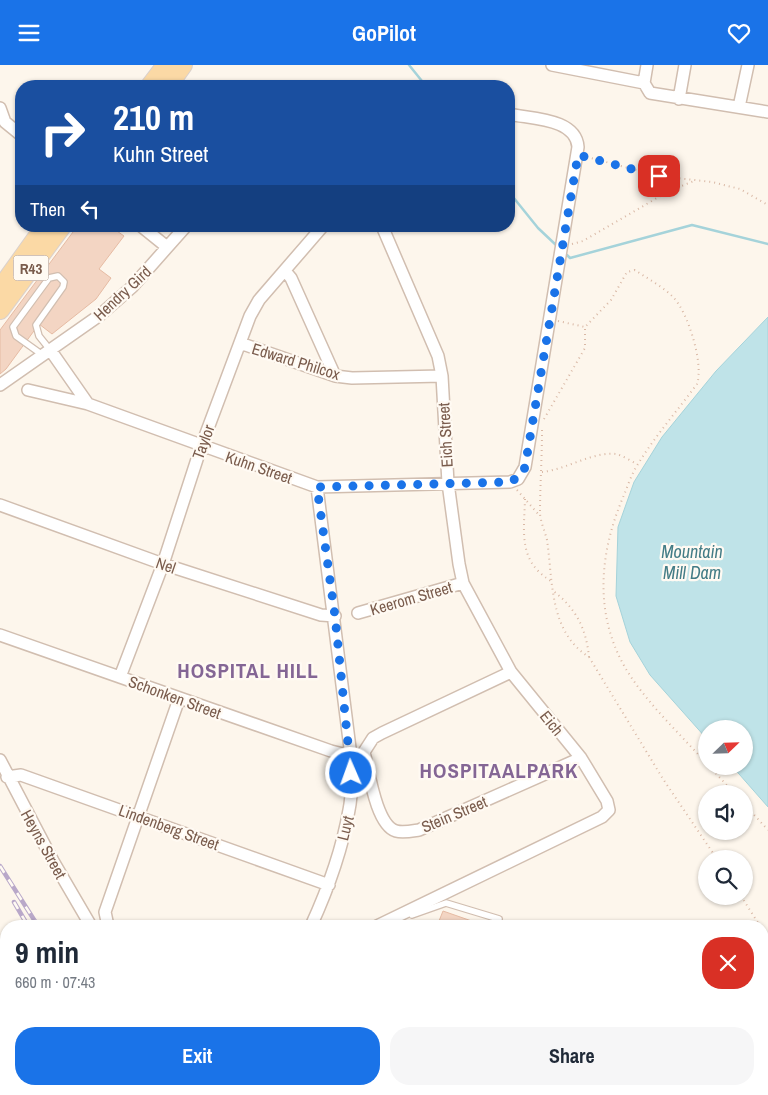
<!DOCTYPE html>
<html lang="en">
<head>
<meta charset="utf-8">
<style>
	body { margin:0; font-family:"Archivo Narrow",sans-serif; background:#f6f6f7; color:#1f2937; height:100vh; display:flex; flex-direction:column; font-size:19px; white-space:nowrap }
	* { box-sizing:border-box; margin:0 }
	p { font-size:16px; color:#747a83 }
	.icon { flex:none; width:28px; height:28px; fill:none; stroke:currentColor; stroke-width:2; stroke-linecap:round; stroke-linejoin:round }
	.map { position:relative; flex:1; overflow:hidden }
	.drawer { position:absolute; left:0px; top:855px; width:769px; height:175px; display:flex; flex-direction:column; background:#fff; border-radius:20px 20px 0 0; box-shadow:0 1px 4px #0004 }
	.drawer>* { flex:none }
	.top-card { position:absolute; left:15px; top:15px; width:500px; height:152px; border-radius:20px; box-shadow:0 1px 4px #0004; background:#1a4fa0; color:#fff; overflow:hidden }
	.needle { width:32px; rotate:67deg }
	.tools { position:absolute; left:698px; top:655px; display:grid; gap:10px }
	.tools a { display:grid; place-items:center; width:55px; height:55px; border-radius:50%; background:#fff; box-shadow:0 1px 4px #0004; font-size:25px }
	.pin { position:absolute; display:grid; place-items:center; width:42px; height:42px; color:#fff; margin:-21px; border-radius:10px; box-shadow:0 2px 8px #0006 }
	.me { position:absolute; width:55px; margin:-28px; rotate:358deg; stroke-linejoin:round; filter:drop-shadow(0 0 4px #0008) }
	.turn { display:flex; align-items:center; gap:18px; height:105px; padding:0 15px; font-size:22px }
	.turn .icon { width:65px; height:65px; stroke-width:2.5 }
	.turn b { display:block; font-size:35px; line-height:42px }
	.then { display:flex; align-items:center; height:48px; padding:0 15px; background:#0003; gap:10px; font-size:19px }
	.round { display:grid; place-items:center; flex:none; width:52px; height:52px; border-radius:20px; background:#f6f6f7 }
	.overview { display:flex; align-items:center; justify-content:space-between; height:85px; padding:0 15px }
	h1 { font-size:30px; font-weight:800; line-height:38px }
	.action { display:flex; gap:10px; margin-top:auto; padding:10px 15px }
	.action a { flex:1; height:58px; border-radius:20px; background:#1a73e8; color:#fff; font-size:20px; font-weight:800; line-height:58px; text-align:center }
	.action a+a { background:#f6f6f7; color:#1f2937 }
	header { display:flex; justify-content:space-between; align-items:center; height:65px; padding:0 15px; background:#1a73e8; color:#fff; font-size:22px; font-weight:800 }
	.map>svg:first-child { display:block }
	.green { fill:#d8ecc9 }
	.water { fill:#bfe3e8; stroke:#a5d3da }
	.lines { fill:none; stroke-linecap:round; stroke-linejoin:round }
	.stream { stroke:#a5d3da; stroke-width:2.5 }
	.building { fill:#f3d5c3; stroke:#e6bba3 }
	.lane-casing { stroke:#d1beb0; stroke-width:8 }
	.street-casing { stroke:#d1beb0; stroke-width:14 }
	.primary-casing { stroke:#dad1cd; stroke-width:20 }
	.path { stroke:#d9b8a5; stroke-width:2; stroke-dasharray:1 4; stroke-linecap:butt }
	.lane { stroke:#fff; stroke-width:5.5 }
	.street { stroke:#fff; stroke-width:11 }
	.primary { stroke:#fbd9a5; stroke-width:18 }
	.rail-casing { stroke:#b9a8c9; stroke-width:4.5 }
	.rail { stroke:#fffaf3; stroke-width:2.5; stroke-dasharray:8; stroke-linecap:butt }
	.route { stroke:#1a73e8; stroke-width:9; stroke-dasharray:0 16.2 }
	.labels { text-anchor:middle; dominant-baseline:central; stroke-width:4.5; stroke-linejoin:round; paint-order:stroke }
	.shield { fill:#fffaf3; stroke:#a28b7f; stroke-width:1 }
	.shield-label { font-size:15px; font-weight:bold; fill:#7a5c4d }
	.street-label { font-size:16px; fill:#7a5c4d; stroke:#fffaf3 }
	.water-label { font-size:18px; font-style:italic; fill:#437c86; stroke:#fffaf3 }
	.district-label { font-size:21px; font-weight:bold; letter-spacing:1px; fill:#846695; stroke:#fffaf3 }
</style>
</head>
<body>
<header><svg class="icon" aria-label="menu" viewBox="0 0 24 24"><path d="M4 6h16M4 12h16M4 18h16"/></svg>GoPilot<svg class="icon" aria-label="heart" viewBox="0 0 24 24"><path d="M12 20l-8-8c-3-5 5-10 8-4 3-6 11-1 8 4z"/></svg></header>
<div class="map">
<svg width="768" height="1030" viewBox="0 0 768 1030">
	<rect width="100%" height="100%" fill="#fdf6ec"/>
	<path class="green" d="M 0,975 L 6,980 L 6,1024 L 61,1024 L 67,1029 L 66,1030 L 0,1030 Z"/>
	<path class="water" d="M 768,252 L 768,742 L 732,701 L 744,701 L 744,664 L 706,664 L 706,673 L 650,610 L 630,577 L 616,531 L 618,462 L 634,417 L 662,372 L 716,306 Z"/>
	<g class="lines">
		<path class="stream" d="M 409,0 L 426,21
			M 509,127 L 538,163 L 556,180
			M 567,190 L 570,193 L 692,160 L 768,179"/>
	</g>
	<path class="building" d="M 88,161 L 110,161 L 124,171 L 99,204 L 111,213 L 96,234 L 52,269 L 39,259 L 6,304 L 0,309 L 0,265 L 76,163 Z
		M 443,846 L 486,861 L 437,861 Z"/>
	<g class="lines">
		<defs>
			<path id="lane" d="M 44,291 L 16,271 L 13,262 L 49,213 L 58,211 L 64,217 L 63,222 L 36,260 L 39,271 L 51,286
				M 412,850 L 446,838 L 499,854"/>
			<path id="street" d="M 552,0 L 644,18
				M 647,0 L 644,18 L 650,28 L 768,47
				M 679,34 L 685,0
				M 739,42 L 748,0
				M 0,43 L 5,57 L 21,70
				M 141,161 L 167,182
				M 285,206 L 291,213 L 335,311
				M 240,278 L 335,311 L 352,313 L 442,311
				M 51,286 L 88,339 L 317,422 L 510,417 L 518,414 L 525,402 L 578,82 C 576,53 531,54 509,49
				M 0,320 L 100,250 L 132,222 L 186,161
				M 28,325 L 88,339
				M 0,440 L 163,499 L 321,550 L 335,551
				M 358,548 L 463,518
				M 0,570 L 331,686 L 351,691
				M 511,607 L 382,668 L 373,673 L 364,687 C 369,706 376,760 396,766 C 403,768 412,766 419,765 L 581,693
				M 120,612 L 163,499 L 201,382 L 250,251 L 259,235 L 323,161
				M 0,695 L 53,796 L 91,861
				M 7,712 L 21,710 L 329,820
				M 108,861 L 105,847 L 179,634
				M 311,861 C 328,824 342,785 349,745 C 353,727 351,709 351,691 L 317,422
				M 377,861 L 602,752 L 609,745 L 607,736 L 581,693 L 511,607 L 463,518 L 459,499 L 448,418 L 442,311 L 438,291 L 382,161
				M 762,987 L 764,986
				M 229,1024 L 235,1030
				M 508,1030 L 525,1024
				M 627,1030 L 637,1024
				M 706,1030 L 715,1024"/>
			<path id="primary" d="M 150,21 L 166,0
				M 168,21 L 183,0
				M 0,224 L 45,161
				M 0,245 L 62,161"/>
		</defs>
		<use href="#lane" class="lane-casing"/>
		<use href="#street" class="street-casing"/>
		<use href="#primary" class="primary-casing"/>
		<path class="path" d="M 587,92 L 659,111 L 712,117 L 740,124 L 768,140
			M 572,179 L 583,176 L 669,126 L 694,116
			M 558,256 L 585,262
			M 544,354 L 585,283 L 585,262 L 611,235 L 627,207 L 635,205 C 648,214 662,221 673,232 C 688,247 704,299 697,319 C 678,345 655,371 638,399 C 632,408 628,420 624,430 C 598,490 593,555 631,612 C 652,643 681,670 706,698
			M 542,365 C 542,393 540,421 540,449 C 541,458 545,467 547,475 C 553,516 549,567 589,592 C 586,563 576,543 552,525
			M 542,407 C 565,405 594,386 616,389 C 622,390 631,396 637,399
			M 517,425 L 540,451
			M 525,434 C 524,468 518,496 551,516
			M 589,592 L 663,714 L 717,794
			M 709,701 L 735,729
			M 744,739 L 768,765
			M 741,831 L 760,861
			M 762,865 L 768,874"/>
		<use href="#lane" class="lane"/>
		<use href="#street" class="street"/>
		<use href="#primary" class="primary"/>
		<defs>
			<path id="rail" d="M 0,801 L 38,861
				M 14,837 L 28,861
				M 125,1024 L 129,1030
				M 139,1024 L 143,1030"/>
		</defs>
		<use href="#rail" class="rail-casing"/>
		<use href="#rail" class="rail"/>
	</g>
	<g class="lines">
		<path class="route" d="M 351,708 L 335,551 L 317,422 L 510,417 L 522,410 L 525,402 L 578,90 L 659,111"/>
	</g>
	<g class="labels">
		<rect class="shield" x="13.5" y="190.5" width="35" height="25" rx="4"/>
		<g class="shield-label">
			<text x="31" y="203">R43</text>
		</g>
		<g class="street-label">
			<text transform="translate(122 228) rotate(-43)">Hendry Gird</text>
			<text transform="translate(296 296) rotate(17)">Edward Philcox</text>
			<text transform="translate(445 370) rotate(-93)">Eich Street</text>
			<text transform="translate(203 377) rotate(-70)">Taylor</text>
			<text transform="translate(259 402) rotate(19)">Kuhn Street</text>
			<text transform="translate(166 500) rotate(19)">Nel</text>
			<text transform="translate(411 533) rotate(-16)">Keerom Street</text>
			<text transform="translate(175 632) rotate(20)">Schonken Street</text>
			<text transform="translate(552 658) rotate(51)">Eich</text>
			<text transform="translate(454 749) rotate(-23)">Stein Street</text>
			<text transform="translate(169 762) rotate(20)">Lindenberg Street</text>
			<text transform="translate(345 763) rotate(-76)">Luyt</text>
			<text transform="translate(44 779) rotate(61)">Heyns Street</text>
		</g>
		<g class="water-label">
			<text x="692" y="486">Mountain<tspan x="692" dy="21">Mill Dam</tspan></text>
		</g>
		<g class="district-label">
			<text x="248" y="605">HOSPITAL HILL</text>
			<text x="499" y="705">HOSPITAALPARK</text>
		</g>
	</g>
</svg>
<div class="tools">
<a><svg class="needle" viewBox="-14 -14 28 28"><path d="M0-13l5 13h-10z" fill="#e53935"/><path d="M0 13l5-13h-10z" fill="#747a83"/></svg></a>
<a><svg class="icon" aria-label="sound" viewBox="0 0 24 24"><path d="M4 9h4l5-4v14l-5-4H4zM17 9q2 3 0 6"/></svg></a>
<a><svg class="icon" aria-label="search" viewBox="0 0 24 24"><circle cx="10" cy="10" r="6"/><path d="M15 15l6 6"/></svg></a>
</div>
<div class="pin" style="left:659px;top:111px;background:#d93025"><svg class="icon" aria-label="arrive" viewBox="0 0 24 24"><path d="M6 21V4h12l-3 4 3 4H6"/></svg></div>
<svg class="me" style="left:351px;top:708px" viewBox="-20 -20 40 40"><circle r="17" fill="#1a73e8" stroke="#fff" stroke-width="3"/><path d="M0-11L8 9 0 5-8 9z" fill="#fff"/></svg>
<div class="top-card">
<div class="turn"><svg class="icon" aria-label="right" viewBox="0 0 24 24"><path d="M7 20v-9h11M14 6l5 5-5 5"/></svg><div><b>210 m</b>Kuhn Street</div></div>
<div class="then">Then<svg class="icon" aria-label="left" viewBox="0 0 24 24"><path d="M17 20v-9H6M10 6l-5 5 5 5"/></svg></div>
</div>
<section class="drawer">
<div class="overview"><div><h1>9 min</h1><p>660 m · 07:43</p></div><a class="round" style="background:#d93025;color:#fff"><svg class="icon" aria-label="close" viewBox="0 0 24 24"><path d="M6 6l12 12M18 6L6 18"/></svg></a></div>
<div class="action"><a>Exit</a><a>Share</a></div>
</section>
</div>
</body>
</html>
